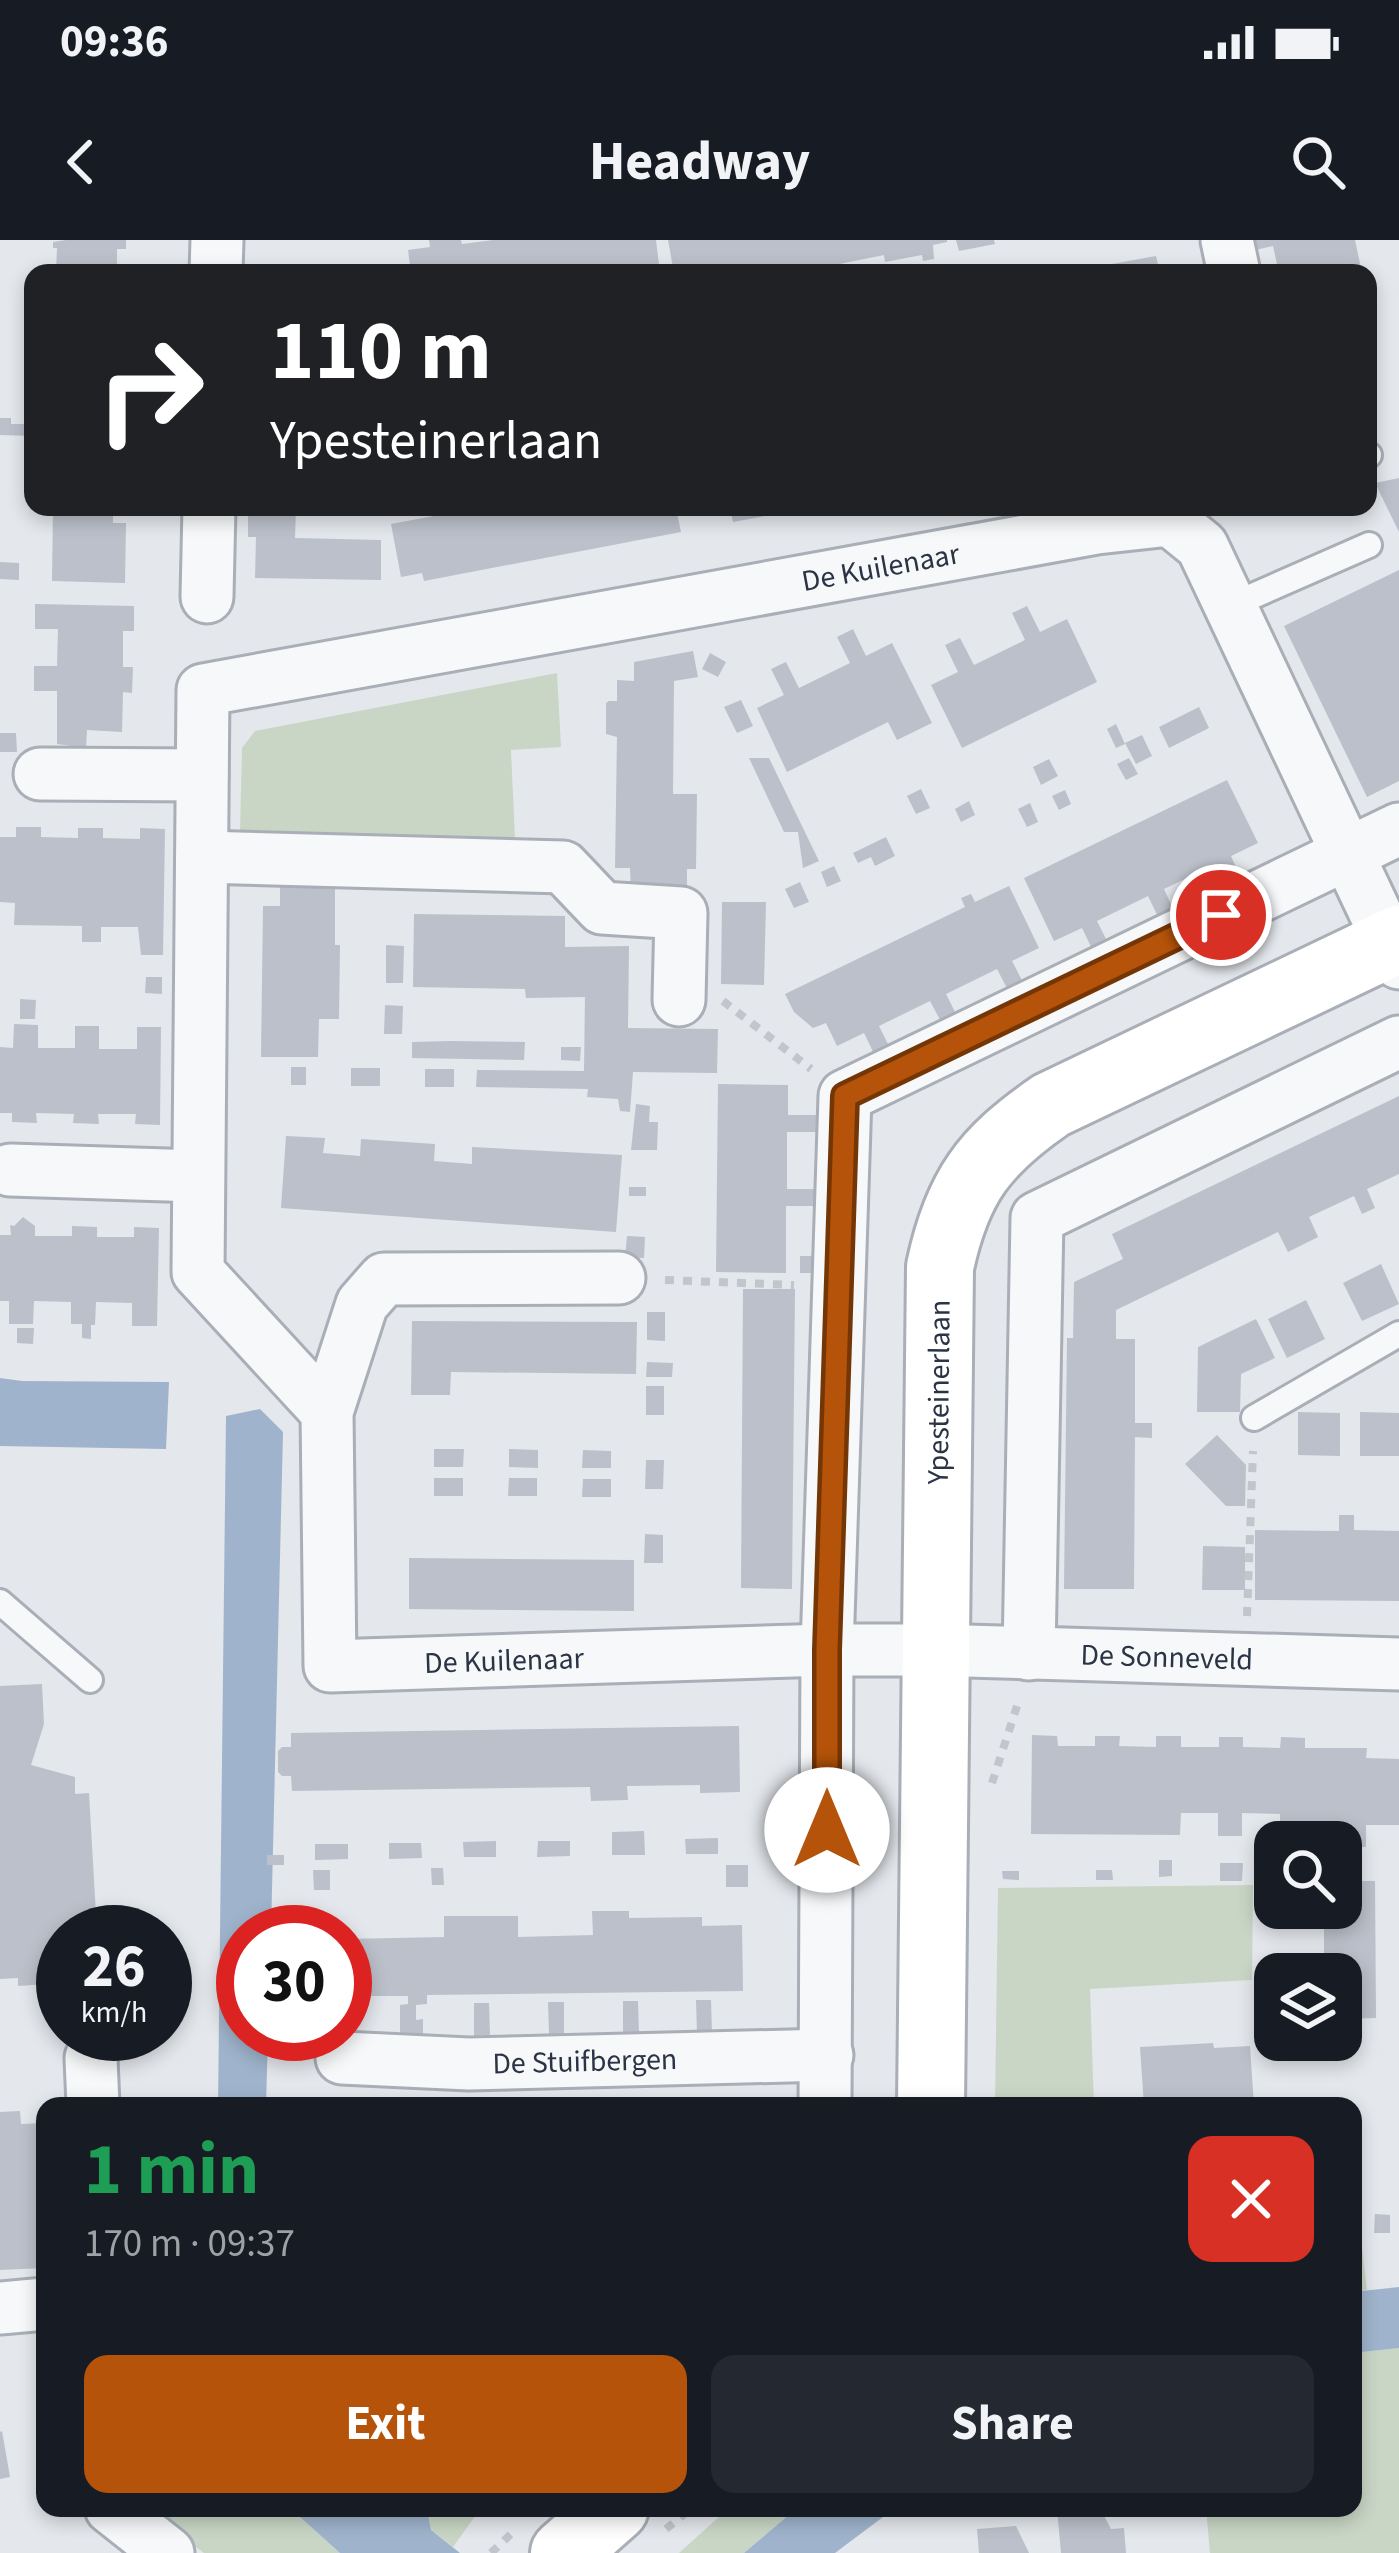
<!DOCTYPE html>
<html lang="en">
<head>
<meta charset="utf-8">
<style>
	body { margin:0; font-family:"Source Sans 3",sans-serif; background:#242831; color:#f1f3f6; height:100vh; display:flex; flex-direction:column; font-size:45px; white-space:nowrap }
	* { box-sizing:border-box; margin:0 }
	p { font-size:39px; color:#9ea1a6 }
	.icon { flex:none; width:66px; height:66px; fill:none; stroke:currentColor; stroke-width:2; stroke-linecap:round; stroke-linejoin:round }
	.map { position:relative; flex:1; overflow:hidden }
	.drawer { position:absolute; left:36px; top:1857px; width:1326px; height:420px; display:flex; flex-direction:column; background:#171b24; border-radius:24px; box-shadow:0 6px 18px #0003 }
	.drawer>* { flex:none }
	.guide { position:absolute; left:24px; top:24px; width:1353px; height:252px; border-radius:24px; box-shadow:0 6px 18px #0003; background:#202124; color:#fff; overflow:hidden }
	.fabs { position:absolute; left:1254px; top:1581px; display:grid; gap:24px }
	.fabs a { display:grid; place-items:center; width:108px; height:108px; border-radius:24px; background:#171b24; box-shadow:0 6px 18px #0003; font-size:60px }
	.speed { position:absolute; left:36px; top:1665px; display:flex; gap:24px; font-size:60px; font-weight:700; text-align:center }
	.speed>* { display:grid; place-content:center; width:156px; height:156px; border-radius:50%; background:#171b24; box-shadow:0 6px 18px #0003; line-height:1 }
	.speed small { font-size:30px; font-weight:400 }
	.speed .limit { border:18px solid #d22; background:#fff; color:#111 }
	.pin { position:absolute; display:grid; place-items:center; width:102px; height:102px; color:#fff; margin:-51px; border:6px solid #fff; border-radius:50%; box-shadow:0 3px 12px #0007 }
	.me { position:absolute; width:132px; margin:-66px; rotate:0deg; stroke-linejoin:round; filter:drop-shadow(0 0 9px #0008) }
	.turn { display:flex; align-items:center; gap:42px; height:252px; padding:0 48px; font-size:54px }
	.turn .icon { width:156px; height:156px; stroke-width:2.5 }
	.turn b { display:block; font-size:84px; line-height:102px }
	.round { display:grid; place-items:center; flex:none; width:126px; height:126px; border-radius:24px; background:#242831 }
	.overview { display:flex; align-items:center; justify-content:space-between; height:204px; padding:0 48px }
	h1 { font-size:72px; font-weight:700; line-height:90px; color:#1e9e55 }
	.primary-button { display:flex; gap:24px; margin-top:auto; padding:24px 48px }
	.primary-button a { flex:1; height:138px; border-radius:24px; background:#b45309; color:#fff; font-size:48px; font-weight:700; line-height:138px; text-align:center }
	.primary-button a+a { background:#242831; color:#f1f3f6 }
	.status { display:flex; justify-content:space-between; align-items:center; height:84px; padding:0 60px; background:#171b24; direction:ltr }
	.status svg { height:33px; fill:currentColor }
	header { display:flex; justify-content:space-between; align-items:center; height:156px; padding:0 48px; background:#171b24; font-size:54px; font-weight:700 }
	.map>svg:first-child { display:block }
	.green { fill:#c9d6c5 }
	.water { fill:#9fb4cc }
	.building { fill:#bbc0ca }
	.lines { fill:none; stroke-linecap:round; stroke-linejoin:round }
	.lane-casing { stroke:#a9aeb7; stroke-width:30 }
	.street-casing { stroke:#a9aeb7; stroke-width:57 }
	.secondary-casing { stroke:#a9aeb7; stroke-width:72 }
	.path { stroke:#c2c5cb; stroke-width:8; stroke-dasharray:9 9; stroke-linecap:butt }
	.lane { stroke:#f7f8fa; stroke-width:24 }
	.street { stroke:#f7f8fa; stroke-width:51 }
	.secondary { stroke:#fff; stroke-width:66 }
	.route-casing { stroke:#753606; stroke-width:30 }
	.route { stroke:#b45309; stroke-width:21 }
	.labels { text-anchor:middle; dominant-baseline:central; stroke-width:10; stroke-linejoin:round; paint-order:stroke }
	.street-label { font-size:30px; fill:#2b3445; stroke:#f4f6f9 }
</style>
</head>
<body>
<div class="status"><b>09:36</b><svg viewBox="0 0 49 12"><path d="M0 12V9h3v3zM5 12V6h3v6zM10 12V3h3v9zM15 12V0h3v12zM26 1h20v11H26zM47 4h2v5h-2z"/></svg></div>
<header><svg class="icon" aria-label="back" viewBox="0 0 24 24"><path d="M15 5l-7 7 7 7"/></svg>Headway<svg class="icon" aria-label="search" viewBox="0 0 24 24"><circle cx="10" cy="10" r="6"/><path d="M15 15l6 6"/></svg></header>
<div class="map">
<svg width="1399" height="2313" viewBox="0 0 1399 2313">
	<rect width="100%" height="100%" fill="#e4e7ec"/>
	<path class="green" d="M 557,433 L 561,507 L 511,510 L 515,600 L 240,592 L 242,508 L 255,491 Z
		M 1253,1645 L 1252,1740 L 1090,1749 L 1094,1866 L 995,1866 L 998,1648 Z
		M 1353,1931 L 1367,2050 L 1353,2052 Z
		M 1399,2108 L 1399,2313 L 1210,2313 L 1206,2268 L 1353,2268 L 1353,2113 Z
		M 166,2268 L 290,2268 L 340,2313 L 204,2313 L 158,2279 Z
		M 431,2268 L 481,2268 L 453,2307 L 431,2290 L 428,2273 Z
		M 729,2268 L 797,2268 L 744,2313 L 679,2313 Z"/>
	<path class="water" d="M 0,1138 L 22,1141 L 169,1142 L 166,1209 L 0,1206 Z
		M 260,1169 L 283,1192 L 271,1692 L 243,1692 L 243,1794 L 268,1794 L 266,1866 L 218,1866 L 226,1176 Z
		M 1399,2047 L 1399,2108 L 1353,2113 L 1353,2052 Z
		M 290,2268 L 431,2268 L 428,2274 L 431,2290 L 460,2313 L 340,2313 Z
		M 797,2268 L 895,2268 L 835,2313 L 744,2313 Z"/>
	<path class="building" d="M 66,0 L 126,0 L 126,9 L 117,9 L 117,33 L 56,33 L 57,8 L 53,8 L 53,2 Z
		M 429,0 L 461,0 L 462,4 L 493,0 L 656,0 L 660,33 L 411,33 L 408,10 L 430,7 Z
		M 668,0 L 947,0 L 947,2 L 933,5 L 934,19 L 923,21 L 922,15 L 885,22 L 884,15 L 795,33 L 674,33 Z
		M 956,0 L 994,0 L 995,4 L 959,11 Z
		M 1243,0 L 1355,0 L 1362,33 L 1279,33 L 1273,6 L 1246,12 Z
		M 1156,16 L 1160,33 L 1115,33 L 1112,24 Z
		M 0,178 L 11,178 L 11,184 L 33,184 L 33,196 L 0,195 Z
		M 1399,238 L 1399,292 L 1375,243 Z
		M 53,267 L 113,267 L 113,283 L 126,283 L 125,343 L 52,341 Z
		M 235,267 L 296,267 L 295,298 L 381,300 L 381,340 L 255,338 L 256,297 L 248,297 L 248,275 L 235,275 Z
		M 449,267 L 694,267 L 694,269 L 677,273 L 681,292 L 424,341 L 422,333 L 401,337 L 391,284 L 450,273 Z
		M 730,267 L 801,267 L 802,269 L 733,282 Z
		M 0,322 L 19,323 L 19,340 L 0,339 Z
		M 1399,330 L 1399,541 L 1367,557 L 1284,386 Z
		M 35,364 L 134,366 L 134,391 L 123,391 L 123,427 L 133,427 L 132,453 L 123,452 L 122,492 L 87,490 L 86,508 L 57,504 L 57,451 L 34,451 L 34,426 L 57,426 L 58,389 L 35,389 Z
		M 1027,366 L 1040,392 L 1067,379 L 1097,442 L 962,508 L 931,445 L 958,432 L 945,405 L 960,398 L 974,425 L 1025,400 L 1012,373 Z
		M 853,389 L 866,416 L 892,403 L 932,483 L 897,500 L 888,482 L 787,532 L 757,468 L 784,455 L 771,429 L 786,422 L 799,448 L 850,423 L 837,397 Z
		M 693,411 L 698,437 L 674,441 L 673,554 L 697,554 L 696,629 L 687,629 L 687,650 L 631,650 L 630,628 L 615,628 L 617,497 L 606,494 L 606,463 L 609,461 L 617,461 L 617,440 L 634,441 L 634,422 Z
		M 710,413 L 726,422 L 718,437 L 702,429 Z
		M 741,460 L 753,486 L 737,493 L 724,467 Z
		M 1199,467 L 1209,488 L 1169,508 L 1159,487 Z
		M 1116,484 L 1125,504 L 1116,508 L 1107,489 Z
		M 0,493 L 16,493 L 17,512 L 0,512 Z
		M 1142,495 L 1152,516 L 1136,524 L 1125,503 Z
		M 749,518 L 769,518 L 819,621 L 803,628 L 798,592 L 784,592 Z
		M 1129,518 L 1138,534 L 1126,540 L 1117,524 Z
		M 1049,519 L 1058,536 L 1041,545 L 1033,527 Z
		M 1227,540 L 1258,603 L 1231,616 L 1243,643 L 1228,651 L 1216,624 L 1164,649 L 1176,675 L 1161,683 L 1148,656 L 1097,681 L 1110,707 L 1095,715 L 1082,688 L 1054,701 L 1024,638 Z
		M 921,549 L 930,568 L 916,574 L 907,556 Z
		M 1065,550 L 1071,564 L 1059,570 L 1052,556 Z
		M 969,561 L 975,575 L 961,582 L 955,569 Z
		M 1030,563 L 1038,582 L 1027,587 L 1018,569 Z
		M 16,587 L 41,587 L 41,597 L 78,598 L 78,588 L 103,588 L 103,598 L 140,599 L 140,588 L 165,589 L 163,715 L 141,715 L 138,687 L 101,687 L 101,702 L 82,702 L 82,686 L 14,685 L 15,663 L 0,662 L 0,597 L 16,597 Z
		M 886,597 L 895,616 L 875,626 L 871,617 L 858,623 L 853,613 Z
		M 834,626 L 841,641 L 827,647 L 821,632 Z
		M 800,642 L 809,662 L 794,668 L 785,649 Z
		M 280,644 L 335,645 L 335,705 L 340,705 L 339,779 L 319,779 L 318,817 L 261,817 L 263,666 L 280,666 Z
		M 1009,646 L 1039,708 L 1012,721 L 1026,748 L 1011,756 L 997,729 L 946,754 L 959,780 L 944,787 L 930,761 L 879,786 L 892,812 L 877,820 L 864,793 L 837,806 L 826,783 L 813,788 L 794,772 L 785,754 L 965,667 L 961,658 L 971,654 L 975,662 Z
		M 722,662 L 766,662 L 764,745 L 721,744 Z
		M 414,674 L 565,676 L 565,707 L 629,706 L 628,788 L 718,789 L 717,833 L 633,832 L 630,872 L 620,871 L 618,859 L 587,857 L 588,849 L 476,847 L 477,830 L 584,831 L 585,757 L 526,758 L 525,749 L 413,747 Z
		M 386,705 L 404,706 L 403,743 L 386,743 Z
		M 146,737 L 162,737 L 162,754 L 145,753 Z
		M 20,759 L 36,760 L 35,779 L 20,779 Z
		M 385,765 L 403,766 L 402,794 L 384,794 Z
		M 14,784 L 38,785 L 38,808 L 75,808 L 75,786 L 99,786 L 99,809 L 137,809 L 137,787 L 161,787 L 160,885 L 135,884 L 136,874 L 98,874 L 99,884 L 73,883 L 74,874 L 36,873 L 37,883 L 12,882 L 12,873 L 0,873 L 0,807 L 13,808 Z
		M 451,801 L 525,802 L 524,820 L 412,818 L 412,802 Z
		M 561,807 L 581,807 L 580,821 L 561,820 Z
		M 291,827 L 306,827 L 306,845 L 291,845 Z
		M 351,828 L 380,828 L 380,846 L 351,846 Z
		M 425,829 L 454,829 L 454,847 L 425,847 Z
		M 718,844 L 788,845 L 788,875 L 817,875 L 817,892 L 787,892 L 787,949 L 817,949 L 816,966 L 786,966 L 786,1033 L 716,1032 Z
		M 1399,856 L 1399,934 L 1367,949 L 1375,968 L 1362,974 L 1354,956 L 1309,977 L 1318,997 L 1288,1012 L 1278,992 L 1116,1070 L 1116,1099 L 1135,1099 L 1135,1183 L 1152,1183 L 1152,1198 L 1135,1197 L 1134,1349 L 1064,1349 L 1067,1098 L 1073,1098 L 1074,1042 L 1123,1019 L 1112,994 Z
		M 636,864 L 650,866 L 649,882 L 658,882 L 657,910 L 631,910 Z
		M 286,896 L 325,898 L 323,913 L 360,916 L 361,899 L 435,904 L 434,921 L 472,924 L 472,907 L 622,915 L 616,992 L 281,968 Z
		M 629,947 L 646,947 L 646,956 L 629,956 Z
		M 23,977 L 35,986 L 35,996 L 72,996 L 72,986 L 97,987 L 97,997 L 134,997 L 134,987 L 159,988 L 157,1086 L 132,1086 L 132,1063 L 96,1062 L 95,1085 L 91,1085 L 91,1099 L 82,1098 L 82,1084 L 71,1084 L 71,1062 L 34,1061 L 33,1084 L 9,1084 L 9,1061 L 0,1061 L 0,995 L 11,995 L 10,985 L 14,986 Z
		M 627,996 L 645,997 L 644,1018 L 625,1017 Z
		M 800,1016 L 816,1016 L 816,1033 L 800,1033 Z
		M 1381,1024 L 1399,1064 L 1362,1081 L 1343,1043 Z
		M 743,1049 L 795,1049 L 792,1349 L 741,1348 Z
		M 1306,1060 L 1325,1099 L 1287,1118 L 1268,1079 Z
		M 647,1072 L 665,1072 L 665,1101 L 647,1100 Z
		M 1256,1079 L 1275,1118 L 1241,1134 L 1240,1172 L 1197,1172 L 1198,1107 Z
		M 412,1081 L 637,1082 L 636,1134 L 451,1132 L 450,1155 L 411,1155 Z
		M 17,1088 L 34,1088 L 33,1104 L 17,1103 Z
		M 647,1122 L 673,1123 L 672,1137 L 646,1137 Z
		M 646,1146 L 664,1146 L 664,1175 L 646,1175 Z
		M 1298,1172 L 1340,1173 L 1340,1216 L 1298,1215 Z
		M 1360,1172 L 1399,1173 L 1399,1216 L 1360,1216 Z
		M 1217,1195 L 1246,1225 L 1245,1266 L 1226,1266 L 1185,1224 Z
		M 434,1209 L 464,1209 L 463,1227 L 434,1227 Z
		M 509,1209 L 538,1210 L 538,1228 L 509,1227 Z
		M 583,1210 L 611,1211 L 611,1228 L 582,1228 Z
		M 646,1220 L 664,1220 L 663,1249 L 645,1249 Z
		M 434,1238 L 463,1238 L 463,1256 L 434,1256 Z
		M 509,1238 L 537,1238 L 537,1256 L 508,1256 Z
		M 583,1239 L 611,1239 L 611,1257 L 582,1257 Z
		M 1339,1275 L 1354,1275 L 1354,1290 L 1399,1291 L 1399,1361 L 1255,1360 L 1255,1290 L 1339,1291 Z
		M 645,1294 L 663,1295 L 663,1323 L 644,1323 Z
		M 1203,1306 L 1245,1307 L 1245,1350 L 1202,1350 Z
		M 409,1318 L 634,1320 L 634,1371 L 409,1369 Z
		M 42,1444 L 44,1484 L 31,1525 L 75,1537 L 75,1554 L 89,1553 L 97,1692 L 63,1692 L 63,1743 L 18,1746 L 18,1738 L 0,1739 L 0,1446 Z
		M 739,1486 L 740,1552 L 700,1553 L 700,1545 L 627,1546 L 628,1560 L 591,1561 L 590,1547 L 292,1551 L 291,1536 L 282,1536 L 278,1532 L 278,1511 L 282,1507 L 291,1507 L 291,1493 Z
		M 1032,1495 L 1057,1496 L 1058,1506 L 1095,1506 L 1095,1496 L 1120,1496 L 1119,1506 L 1156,1507 L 1156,1496 L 1181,1496 L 1181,1507 L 1219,1507 L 1219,1497 L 1243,1497 L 1243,1507 L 1280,1508 L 1281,1497 L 1305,1498 L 1305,1508 L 1367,1508 L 1366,1518 L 1399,1519 L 1399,1585 L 1366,1585 L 1366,1607 L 1341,1607 L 1341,1597 L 1280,1596 L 1280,1574 L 1242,1573 L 1242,1596 L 1218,1596 L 1218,1573 L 1181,1573 L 1180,1595 L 1031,1594 Z
		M 644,1591 L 645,1615 L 612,1615 L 612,1592 Z
		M 718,1598 L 718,1614 L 686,1614 L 685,1599 Z
		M 496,1601 L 496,1617 L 464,1617 L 463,1602 Z
		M 538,1601 L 570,1601 L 570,1616 L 537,1617 Z
		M 389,1603 L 421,1603 L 422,1618 L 389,1619 Z
		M 315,1604 L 348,1604 L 348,1619 L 315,1620 Z
		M 267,1615 L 284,1615 L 284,1625 L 267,1625 Z
		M 1159,1620 L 1172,1620 L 1172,1636 L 1159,1637 Z
		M 1220,1623 L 1243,1623 L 1242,1641 L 1220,1641 Z
		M 726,1625 L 748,1625 L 748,1647 L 726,1647 Z
		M 1342,1626 L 1357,1626 L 1357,1641 L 1375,1641 L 1376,1778 L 1341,1779 L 1341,1734 L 1324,1734 L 1324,1668 L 1341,1668 Z
		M 431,1628 L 443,1628 L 444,1645 L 432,1645 Z
		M 313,1630 L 330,1630 L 330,1650 L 314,1650 Z
		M 1096,1630 L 1112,1630 L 1113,1640 L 1096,1640 Z
		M 1002,1631 L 1019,1631 L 1019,1640 L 1003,1639 Z
		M 592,1671 L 629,1671 L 629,1678 L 702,1677 L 702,1686 L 742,1685 L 743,1751 L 427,1755 L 427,1764 L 416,1765 L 416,1780 L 423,1779 L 423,1796 L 400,1797 L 400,1765 L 408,1764 L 408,1756 L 345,1756 L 345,1699 L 444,1697 L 444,1676 L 518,1676 L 518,1697 L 593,1695 Z
		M 332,1678 L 332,1692 L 294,1692 L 294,1679 Z
		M 696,1760 L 711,1760 L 712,1793 L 697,1793 Z
		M 623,1761 L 638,1761 L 639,1794 L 623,1794 Z
		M 548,1762 L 564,1762 L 564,1795 L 549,1795 Z
		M 474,1763 L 489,1763 L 490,1795 L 474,1796 Z
		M 1213,1803 L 1214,1808 L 1250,1806 L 1254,1866 L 1144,1866 L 1140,1807 Z
		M 20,1871 L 21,1884 L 45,1883 L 45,2028 L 0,2030 L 0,1872 Z
		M 1375,1974 L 1390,1975 L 1390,1993 L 1374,1993 Z
		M 2,2191 L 10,2237 L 0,2239 L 0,2192 Z
		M 1057,2268 L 1100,2268 L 1111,2289 L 1124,2288 L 1126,2313 L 1061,2313 Z
		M 1016,2286 L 1029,2313 L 979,2313 L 977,2289 Z"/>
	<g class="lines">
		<defs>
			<path id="lane" d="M 1368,215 L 1369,215
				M 1230,366 L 1369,305
				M 1254,1178 L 1399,1094
				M 0,1362 L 90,1440"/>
			<g id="street">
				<path d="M 1227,0 L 1234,33"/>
				<path d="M 216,33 L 217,0"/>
				<path d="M 207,357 L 209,267"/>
				<path d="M 40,534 L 202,535"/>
				<path d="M 202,617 L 563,627 L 602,668 L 681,673 L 679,760"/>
				<path d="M 10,930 L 198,936"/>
				<path id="s1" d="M 619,1038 L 384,1039 L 362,1064 L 327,1172 L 330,1426 L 827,1410 L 934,1410 L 1399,1424"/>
				<path id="s2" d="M 327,1172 L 198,1032 L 203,450 L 1097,288 L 1170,280 L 1202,306 L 1399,723"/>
				<path d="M 1029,1414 L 1037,978 L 1399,802"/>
				<path d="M 91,1818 L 93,1866"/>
				<path id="s3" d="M 342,1818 L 469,1824 L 827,1815"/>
				<path d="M 825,1866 L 827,1410 L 845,856 L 1399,589"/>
				<path d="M 0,2068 L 45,2064"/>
				<path d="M 111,2268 L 168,2313"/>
			</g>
			<g id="secondary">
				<path id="s4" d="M 931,1866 L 940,1027 C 957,947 984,911 1051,865 L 1399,699"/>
				<path d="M 564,2313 L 615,2268"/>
			</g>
		</defs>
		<use href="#lane" class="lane-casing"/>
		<use href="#street" class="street-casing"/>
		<use href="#secondary" class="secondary-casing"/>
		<path class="path" d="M 723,761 L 811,829
			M 665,1040 L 794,1045
			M 1247,1376 L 1253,1211
			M 992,1543 L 1019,1460
			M 666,2289 L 692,2268
			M 491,2313 L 512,2293"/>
		<use href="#lane" class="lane"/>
		<use href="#street" class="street"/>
		<use href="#secondary" class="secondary"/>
	</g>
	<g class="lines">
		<defs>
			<path id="route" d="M 827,1590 L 827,1410 L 845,856 L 1221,675"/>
		</defs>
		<use href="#route" class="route-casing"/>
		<use href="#route" class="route"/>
	</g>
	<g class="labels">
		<g class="street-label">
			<text stroke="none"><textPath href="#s2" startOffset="1461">De Kuilenaar</textPath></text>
			<text stroke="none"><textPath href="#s4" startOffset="714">Ypesteinerlaan</textPath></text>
			<text stroke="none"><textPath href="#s1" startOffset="1473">De Sonneveld</textPath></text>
			<text stroke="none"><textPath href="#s1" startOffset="810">De Kuilenaar</textPath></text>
			<text stroke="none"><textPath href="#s3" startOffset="243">De Stuifbergen</textPath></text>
		</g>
	</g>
</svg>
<div class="fabs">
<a><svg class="icon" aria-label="search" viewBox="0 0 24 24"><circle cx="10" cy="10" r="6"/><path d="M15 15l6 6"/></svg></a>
<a><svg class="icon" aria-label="layers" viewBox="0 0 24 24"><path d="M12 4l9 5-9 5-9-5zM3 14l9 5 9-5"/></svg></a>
</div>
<div class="speed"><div>26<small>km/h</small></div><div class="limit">30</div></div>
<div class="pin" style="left:1221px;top:675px;background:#d93025"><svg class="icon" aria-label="arrive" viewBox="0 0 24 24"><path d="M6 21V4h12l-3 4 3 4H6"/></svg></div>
<svg class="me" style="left:827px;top:1590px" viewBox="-20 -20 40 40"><circle r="19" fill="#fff"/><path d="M0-13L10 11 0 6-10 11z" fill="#b45309"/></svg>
<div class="guide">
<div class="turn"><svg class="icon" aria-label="right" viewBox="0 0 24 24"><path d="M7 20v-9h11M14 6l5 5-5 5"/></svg><div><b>110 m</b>Ypesteinerlaan</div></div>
</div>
<section class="drawer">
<div class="overview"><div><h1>1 min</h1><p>170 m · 09:37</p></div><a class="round" style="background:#d93025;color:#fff"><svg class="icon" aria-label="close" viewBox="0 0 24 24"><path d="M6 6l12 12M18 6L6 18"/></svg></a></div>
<div class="primary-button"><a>Exit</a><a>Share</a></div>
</section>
</div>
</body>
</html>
